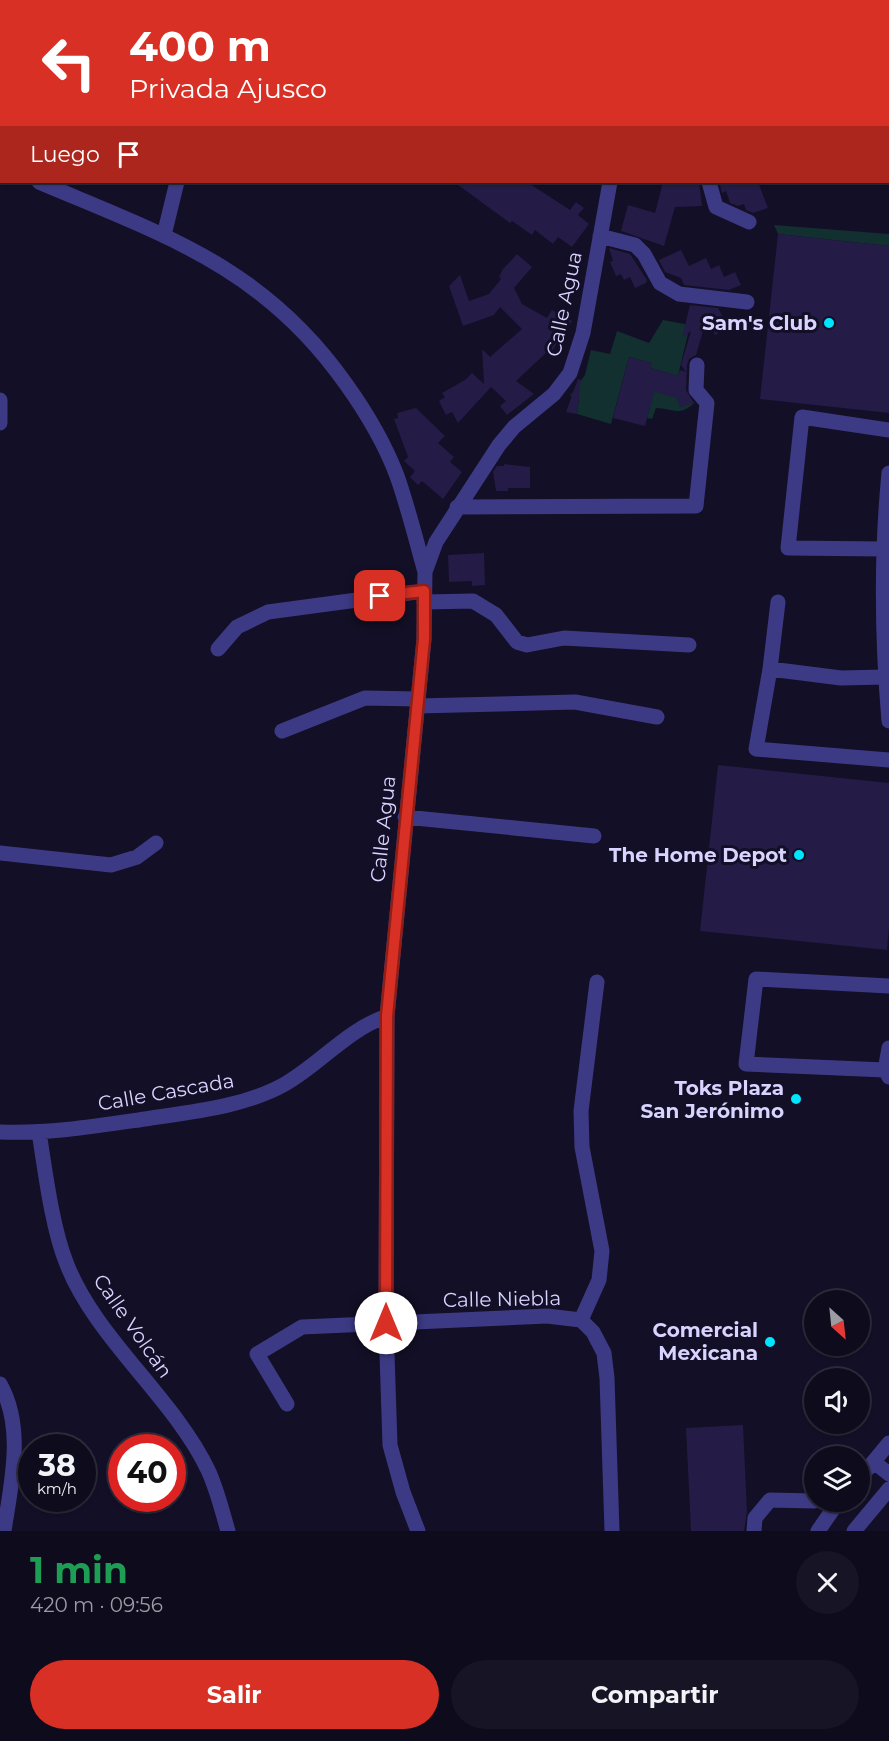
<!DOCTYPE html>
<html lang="es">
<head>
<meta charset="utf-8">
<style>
	body { margin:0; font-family:Montserrat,sans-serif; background:#171425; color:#f1f3f6; height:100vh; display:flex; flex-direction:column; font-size:22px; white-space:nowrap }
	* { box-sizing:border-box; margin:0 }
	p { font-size:20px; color:#9b9ba3 }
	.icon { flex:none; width:33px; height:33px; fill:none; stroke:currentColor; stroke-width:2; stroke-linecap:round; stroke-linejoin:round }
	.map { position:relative; height:1531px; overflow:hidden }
	.drawer { display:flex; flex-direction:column; background:#0e0b1c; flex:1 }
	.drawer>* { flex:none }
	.top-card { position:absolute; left:0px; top:0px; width:890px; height:183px; box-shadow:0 2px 4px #0004,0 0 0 2px #2e2b3b; background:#d93025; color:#fff; overflow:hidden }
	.needle { width:39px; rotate:153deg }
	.buttons { position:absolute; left:804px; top:1290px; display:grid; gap:12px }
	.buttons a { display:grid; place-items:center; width:66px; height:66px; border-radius:50%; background:#0e0b1c; box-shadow:0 2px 4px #0004,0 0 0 2px #2e2b3b; font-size:30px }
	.speed { position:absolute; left:18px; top:1434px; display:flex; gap:12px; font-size:30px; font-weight:700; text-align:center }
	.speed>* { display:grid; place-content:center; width:78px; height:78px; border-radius:50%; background:#0e0b1c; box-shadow:0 2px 4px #0004,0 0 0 2px #2e2b3b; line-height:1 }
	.speed small { font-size:15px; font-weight:400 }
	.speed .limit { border:9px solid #d22; background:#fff; color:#111 }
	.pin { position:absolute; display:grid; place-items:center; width:51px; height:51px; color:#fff; margin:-26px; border-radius:12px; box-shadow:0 3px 9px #0006 }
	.me { position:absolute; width:66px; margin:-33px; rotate:0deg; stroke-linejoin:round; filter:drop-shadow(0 0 4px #0008) }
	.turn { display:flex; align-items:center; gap:21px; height:126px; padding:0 30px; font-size:27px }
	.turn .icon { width:78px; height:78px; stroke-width:2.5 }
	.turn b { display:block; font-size:42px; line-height:51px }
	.then { display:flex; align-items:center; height:57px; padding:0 30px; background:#0003; gap:12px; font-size:22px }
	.round { display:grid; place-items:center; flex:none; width:63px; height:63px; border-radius:32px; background:#171425 }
	.headline { display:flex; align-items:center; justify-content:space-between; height:102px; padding:0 30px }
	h1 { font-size:36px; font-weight:700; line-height:45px; color:#1e9e55 }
	.cta { display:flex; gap:12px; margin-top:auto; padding:12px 30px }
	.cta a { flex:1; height:69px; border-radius:36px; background:#d93025; color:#fff; font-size:24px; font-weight:700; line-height:69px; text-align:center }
	.cta a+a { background:#171425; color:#f1f3f6 }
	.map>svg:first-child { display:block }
	.green { fill:#12302f }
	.building { fill:#241b47 }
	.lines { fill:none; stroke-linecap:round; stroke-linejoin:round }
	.minor { stroke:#3d3a85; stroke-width:15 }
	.route-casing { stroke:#8d1f18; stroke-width:15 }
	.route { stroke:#d93025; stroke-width:10 }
	.poi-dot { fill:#00e5ff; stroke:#130f26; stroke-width:2 }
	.labels { text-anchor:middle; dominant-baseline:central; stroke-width:6; stroke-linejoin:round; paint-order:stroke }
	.street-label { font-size:20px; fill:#d9d4ff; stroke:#130f26 }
	.poi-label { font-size:20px; font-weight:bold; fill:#d9d4ff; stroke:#130f26; text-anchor:end }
</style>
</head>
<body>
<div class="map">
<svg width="889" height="1531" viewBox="0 0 889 1531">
	<rect width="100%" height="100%" fill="#130f26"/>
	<path class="green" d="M 774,225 L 889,234 L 889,246 L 778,234 Z
		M 663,320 L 690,325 L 678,376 L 650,368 L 651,363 L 629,357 L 611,424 L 577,414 L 579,398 L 570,396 L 585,375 L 591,350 L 610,354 L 617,331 L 649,343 Z
		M 673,385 L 680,407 L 695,402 C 679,418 673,408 656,408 L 652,419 L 647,418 L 650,407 L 645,389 Z"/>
	<path class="building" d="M 454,182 L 527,182 L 570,210 L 576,202 L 584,208 L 578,215 L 589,224 L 572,247 L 558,237 L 553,244 L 535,230 L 532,235 L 512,221 L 510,223 Z
		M 663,182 L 699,182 L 702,206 L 675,207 L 664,246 L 621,231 L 628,205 L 655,213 Z
		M 719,182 L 758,182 L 768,208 L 753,213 L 746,210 L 744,204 L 738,206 L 730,203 L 726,191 L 722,193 Z
		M 778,234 L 889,246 L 889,413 L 760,399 Z
		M 609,248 L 630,254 L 647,280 L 646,283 L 635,288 L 630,277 L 624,280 L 621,274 L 616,276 L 610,262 L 613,261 Z
		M 681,250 L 689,266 L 706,258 L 711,269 L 719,265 L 724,277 L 735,272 L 741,285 L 729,290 L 684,285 L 681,278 L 665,272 L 659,260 Z
		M 517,254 L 532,267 L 514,288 L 522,304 L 547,318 L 552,310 L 572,321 L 550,354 L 547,352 L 516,381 L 534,394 L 507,415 L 500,406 L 506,401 L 491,387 L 458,423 L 452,412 L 446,415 L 439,401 L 445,397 L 442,393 L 465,380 L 472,373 L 484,384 L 482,349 L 490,357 L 522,329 L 500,307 L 494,315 L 463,326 L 449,286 L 460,275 L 469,301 L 489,294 L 501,279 L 499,277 L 503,269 Z
		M 690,305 L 718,308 L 729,328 L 715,335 L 707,317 L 696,355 L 689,359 L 687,365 L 686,390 L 694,403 L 680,407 L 677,398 L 654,392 L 645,426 L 613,418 L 629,357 L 652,363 L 650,368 L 678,376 L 680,370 L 686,372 L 681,365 L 691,331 L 682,338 Z
		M 578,379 L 581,380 L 577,414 L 566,412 Z
		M 416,408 L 445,436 L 438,443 L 454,457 L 450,462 L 462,472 L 443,499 L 422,481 L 418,485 L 410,477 L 415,471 L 404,461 L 408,457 L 394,419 L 398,418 L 397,413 Z
		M 504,464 L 530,467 L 530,488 L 508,488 L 508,491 L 496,491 L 493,472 L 497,466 L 504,466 Z
		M 484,553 L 485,585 L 472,586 L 472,581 L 449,582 L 448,555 Z
		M 718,765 L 889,783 L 889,927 L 887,950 L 700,931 Z
		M 743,1425 L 747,1512 L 744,1531 L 691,1531 L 686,1428 Z"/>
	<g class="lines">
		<path class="minor" d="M 204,0 L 205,2
			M 746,0 L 747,2
			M 870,0 L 871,2
			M 469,2 L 470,0
			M 630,2 L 631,0
			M 779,2 L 781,0
			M 888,45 L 889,51
			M 0,165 L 2,165
			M 888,172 L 889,171
			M 39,182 C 164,235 264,267 346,384 C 366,412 385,444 397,476 C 408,507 416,540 425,572
			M 709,182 L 716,207 L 749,222
			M 164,235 L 177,182
			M 600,236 L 635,245 L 644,254 L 660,283 L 679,294 L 747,302
			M 0,400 L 0,423
			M 889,473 C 881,555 882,639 889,721
			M 457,507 L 696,506 L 707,403 L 696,390 L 697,365
			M 884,549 L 788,548 L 802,417 L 889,430
			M 424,602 L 473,601 L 496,615 L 517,642 L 527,645 L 564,638 L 689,645
			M 218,649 L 237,627 L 268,612 L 424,591
			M 770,669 L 778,602
			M 885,677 L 841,678 L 770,669 L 756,749 L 889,760
			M 417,706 L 575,702 L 657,717
			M 282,731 L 365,698 L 418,699
			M 405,817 L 594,836
			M 0,853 L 111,865 L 137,857 L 156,843
			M 889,1048 L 885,1070 L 889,1077
			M 885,1070 L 746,1064 L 756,979 L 889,986
			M 0,1132 C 48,1134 97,1126 145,1119 C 191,1112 244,1107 285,1084 C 321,1063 347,1030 387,1016
			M 39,1132 C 45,1170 52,1227 66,1262 C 94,1337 174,1398 208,1470 C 217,1489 222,1511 228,1531
			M 581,1320 L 599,1280 L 602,1251 L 582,1147 L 581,1111 L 597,982
			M 0,1384 C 25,1428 11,1484 4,1531
			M 287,1404 L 257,1354 L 302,1327 L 547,1316 L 581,1320 L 593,1332 L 604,1353 L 607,1378 L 612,1531
			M 874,1462 L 889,1474
			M 860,1478 L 889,1443
			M 418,1531 L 403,1492 L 390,1445 L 386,1323 L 387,1016 L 424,639 L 425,572 L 436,542 L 499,445 L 514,427 L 554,394 L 570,373 L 583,333 L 610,182
			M 754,1531 L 755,1518 L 770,1500 L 814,1501
			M 818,1531 L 838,1502
			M 854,1531 L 889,1489"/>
	</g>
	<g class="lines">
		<defs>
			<path id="route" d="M 380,596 L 424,591 L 424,639 L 387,1016 L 386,1323"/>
		</defs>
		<use href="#route" class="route-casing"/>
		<use href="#route" class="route"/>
	</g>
	<g class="poi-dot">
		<circle cx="829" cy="323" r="6"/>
		<circle cx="799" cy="855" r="6"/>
		<circle cx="796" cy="1099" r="6"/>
		<circle cx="770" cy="1342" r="6"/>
	</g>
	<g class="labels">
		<g class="street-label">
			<text transform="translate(564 304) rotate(-78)">Calle Agua</text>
			<text transform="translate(383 829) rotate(-84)">Calle Agua</text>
			<text transform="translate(166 1092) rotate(-10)">Calle Cascada</text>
			<text transform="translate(502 1299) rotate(-1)">Calle Niebla</text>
			<text transform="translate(133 1326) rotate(55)">Calle Volcán</text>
		</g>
		<g class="poi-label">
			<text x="817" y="323">Sam's Club</text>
			<text x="787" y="855">The Home Depot</text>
			<text x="784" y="1088">Toks Plaza<tspan x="784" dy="23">San Jerónimo</tspan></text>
			<text x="758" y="1330">Comercial<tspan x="758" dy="23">Mexicana</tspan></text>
		</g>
	</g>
</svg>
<div class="buttons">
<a><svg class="needle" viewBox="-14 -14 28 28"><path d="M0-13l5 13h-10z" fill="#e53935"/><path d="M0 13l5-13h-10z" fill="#9b9ba3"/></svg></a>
<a><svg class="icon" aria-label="sound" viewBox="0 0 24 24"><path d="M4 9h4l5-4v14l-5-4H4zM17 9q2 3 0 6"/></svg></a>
<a><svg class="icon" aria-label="layers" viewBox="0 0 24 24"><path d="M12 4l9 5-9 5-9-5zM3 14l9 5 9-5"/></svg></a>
</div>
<div class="speed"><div>38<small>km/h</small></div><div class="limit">40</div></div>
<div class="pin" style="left:380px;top:596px;background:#d93025"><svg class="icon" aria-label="arrive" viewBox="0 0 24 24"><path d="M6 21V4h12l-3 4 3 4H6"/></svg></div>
<svg class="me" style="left:386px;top:1323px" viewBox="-20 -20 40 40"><circle r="19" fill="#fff"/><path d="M0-13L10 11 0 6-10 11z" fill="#d93025"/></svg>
<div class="top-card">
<div class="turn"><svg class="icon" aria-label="left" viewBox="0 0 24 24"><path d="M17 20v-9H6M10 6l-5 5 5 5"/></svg><div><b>400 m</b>Privada Ajusco</div></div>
<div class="then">Luego<svg class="icon" aria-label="arrive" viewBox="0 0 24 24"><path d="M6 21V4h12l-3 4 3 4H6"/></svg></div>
</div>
</div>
<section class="drawer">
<div class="headline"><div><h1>1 min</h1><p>420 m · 09:56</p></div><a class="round"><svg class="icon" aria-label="close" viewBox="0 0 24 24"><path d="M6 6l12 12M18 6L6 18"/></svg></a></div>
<div class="cta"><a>Salir</a><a>Compartir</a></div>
</section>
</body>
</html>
